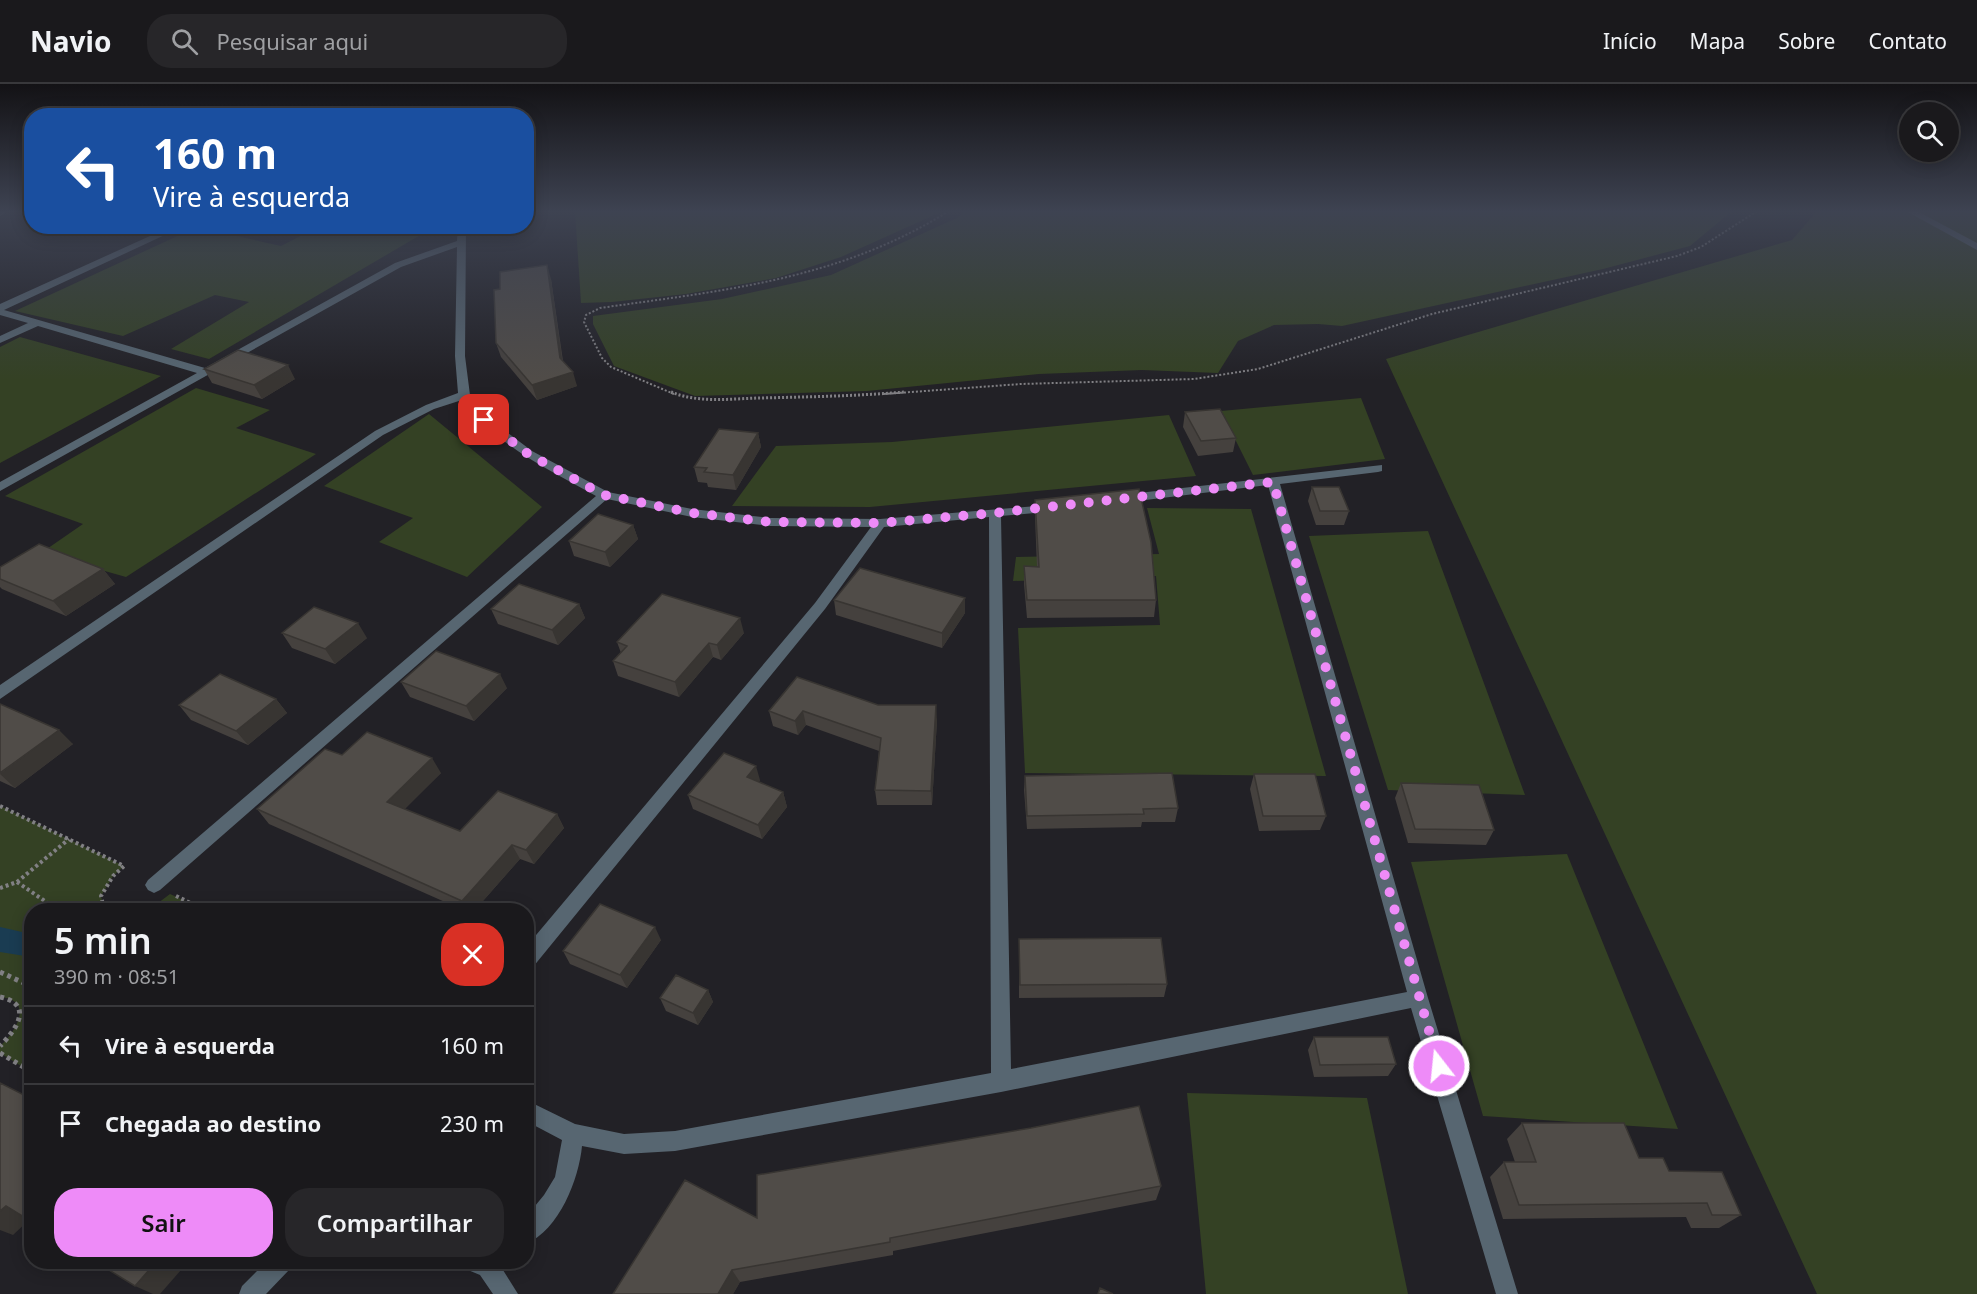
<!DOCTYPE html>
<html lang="pt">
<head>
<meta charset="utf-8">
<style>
	body { margin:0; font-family:"Noto Sans",sans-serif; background:#272629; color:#f1f3f6; height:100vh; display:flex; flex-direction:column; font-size:22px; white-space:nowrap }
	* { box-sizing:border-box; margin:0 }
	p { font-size:20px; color:#9fa0a3 }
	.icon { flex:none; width:33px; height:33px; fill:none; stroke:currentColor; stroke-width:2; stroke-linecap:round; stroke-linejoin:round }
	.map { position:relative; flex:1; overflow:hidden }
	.panel { position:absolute; left:24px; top:819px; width:510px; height:366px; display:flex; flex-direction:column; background:#1a191c; border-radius:24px; box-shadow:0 3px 15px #0003,0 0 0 2px #38383b }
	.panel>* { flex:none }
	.banner { position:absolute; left:24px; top:24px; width:510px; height:126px; border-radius:24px; box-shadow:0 3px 15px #0003,0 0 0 2px #38383b; background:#1a4fa0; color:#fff; overflow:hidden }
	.buttons { position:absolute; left:1899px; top:18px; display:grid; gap:12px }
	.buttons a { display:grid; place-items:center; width:60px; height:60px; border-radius:50%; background:#1a191c; box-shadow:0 3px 15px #0003,0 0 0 2px #38383b; font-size:30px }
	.pin { position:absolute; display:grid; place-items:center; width:51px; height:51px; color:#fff; margin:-26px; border-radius:12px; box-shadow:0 3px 9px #0006 }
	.me { position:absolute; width:66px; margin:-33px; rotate:344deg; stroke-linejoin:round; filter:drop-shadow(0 0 4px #0008) }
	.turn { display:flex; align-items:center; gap:21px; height:126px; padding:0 30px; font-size:27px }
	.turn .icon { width:78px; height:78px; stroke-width:2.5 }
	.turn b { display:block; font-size:42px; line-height:51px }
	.round { display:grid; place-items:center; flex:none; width:63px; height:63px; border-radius:24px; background:#272629 }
	.summary { display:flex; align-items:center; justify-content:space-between; height:102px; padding:0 30px }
	h1 { font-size:36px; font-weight:600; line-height:45px }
	.action { display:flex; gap:12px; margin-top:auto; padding:12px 30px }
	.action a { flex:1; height:69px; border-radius:24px; background:#ee8bf8; color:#111; font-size:24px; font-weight:600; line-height:69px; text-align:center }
	.action a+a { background:#272629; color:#f1f3f6 }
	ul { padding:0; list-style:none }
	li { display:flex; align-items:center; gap:18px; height:78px; padding:0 30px; border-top:2px solid #38383b }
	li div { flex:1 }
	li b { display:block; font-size:22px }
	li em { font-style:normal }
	header { display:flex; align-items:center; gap:36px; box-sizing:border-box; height:84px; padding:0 30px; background:#1a191c; border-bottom:2px solid #38383b }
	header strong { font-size:28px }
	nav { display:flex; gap:33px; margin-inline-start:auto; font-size:21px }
	.search { width:420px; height:54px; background:#272629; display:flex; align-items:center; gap:15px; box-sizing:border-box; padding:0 21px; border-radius:24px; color:#9fa0a3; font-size:22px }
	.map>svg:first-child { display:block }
	.green { fill:#344124 }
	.water { fill:#1a3c52 }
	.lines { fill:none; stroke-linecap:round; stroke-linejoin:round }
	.path-far3 { stroke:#818084; stroke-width:2; stroke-dasharray:2 2; stroke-linecap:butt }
	.path-far2 { stroke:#818084; stroke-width:3; stroke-dasharray:2 2; stroke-linecap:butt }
	.path-far1 { stroke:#818084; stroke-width:4; stroke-dasharray:3 3; stroke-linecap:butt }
	.path { stroke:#818084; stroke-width:5; stroke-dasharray:4 4; stroke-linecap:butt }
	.minor { fill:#576671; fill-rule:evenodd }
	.wall { fill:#45413e }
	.shaded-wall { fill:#383532 }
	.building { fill:#504c48; stroke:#383532; stroke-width:1.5 }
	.route { stroke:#ee8bf8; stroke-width:10; stroke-dasharray:0 18 }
</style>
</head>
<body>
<header>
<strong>Navio</strong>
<div class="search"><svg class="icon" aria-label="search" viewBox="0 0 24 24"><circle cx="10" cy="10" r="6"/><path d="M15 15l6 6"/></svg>Pesquisar aqui</div>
<nav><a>Início</a><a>Mapa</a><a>Sobre</a><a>Contato</a></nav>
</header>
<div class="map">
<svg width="1977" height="1210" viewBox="0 0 1977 1210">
	<rect width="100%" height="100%" fill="#222126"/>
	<path class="green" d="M 575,127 L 943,127 L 841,173 L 776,194 L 686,210 L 612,218 L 581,219 Z
		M 962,127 L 1732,127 L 1690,162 L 1603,185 L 1342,242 L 1318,240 L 1274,241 L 1238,257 L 1218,289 L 1142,286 L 1039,290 L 867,307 L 695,312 L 614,282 L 593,240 L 593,232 L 722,215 L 831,191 L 959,133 Z
		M 1817,127 L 1977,127 L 1977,1210 L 1817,1210 L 1386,275 L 1792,156 Z
		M 197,143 L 281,162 L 318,143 L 434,143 L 209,275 L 171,265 L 249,218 L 215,211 L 123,252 L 15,227 Z
		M 20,253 L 161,292 L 0,379 L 0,263 Z
		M 196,304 L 270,326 L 236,344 L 316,370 L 126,493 L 41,469 L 83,440 L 5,412 Z
		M 1361,314 L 1385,375 L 1253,391 L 1221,327 Z
		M 429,330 L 542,423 L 467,493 L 379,458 L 413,434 L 324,402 Z
		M 1169,331 L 1196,392 L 870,423 L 732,422 L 776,362 L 892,358 Z
		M 1147,424 L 1251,425 L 1326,692 L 1025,689 L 1018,544 L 1160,541 L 1156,492 L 1013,497 L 1016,473 L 1159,470 Z
		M 1428,447 L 1525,711 L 1388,706 L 1309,452 Z
		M 0,722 L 124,782 L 113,792 L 101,812 L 103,820 L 108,826 L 32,826 L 31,988 L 0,969 L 0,962 C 16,948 35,916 0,913 Z
		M 1567,770 L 1678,1045 L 1483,1032 L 1411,778 Z
		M 170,810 L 205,826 L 143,826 L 158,819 Z
		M 1187,1009 L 1367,1014 L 1408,1210 L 1206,1210 Z"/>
	<path class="water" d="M 0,843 L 31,850 L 31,873 L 0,868 Z"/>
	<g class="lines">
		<path class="path-far3" d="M 674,310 L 611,283 L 602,274 L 584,238 L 586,231 L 600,224 C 726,206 838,196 949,127
			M 884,310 L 1021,300 L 1194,295 L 1258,285 L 1432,230 L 1677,172 L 1701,163 L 1757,127"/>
		<path class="path-far2" d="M 671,308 C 697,319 729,315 758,314 C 807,313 856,312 905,308"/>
		<path class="path-far1" d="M 0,722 L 124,782 L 113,792 L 101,812 L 103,821 L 108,826
			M 17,798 L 58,826
			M 0,804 L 17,798 L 69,755
			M 176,812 L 205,826"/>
		<path class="path" d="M 0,888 L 26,900 L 32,895
			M 0,913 C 34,920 17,945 0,962
			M 0,969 L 32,988"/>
		<path class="minor" d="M 0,127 L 8,127 L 0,132 Z
			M 1906,127 L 1917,127 L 1977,159 L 1977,166 Z
			M 172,142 L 184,142 L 4,226 L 205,284 L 395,179 L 457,157 L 458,142 L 466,142 L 465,272 L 470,311 L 488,334 L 532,367 L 608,408 L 692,425 L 770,434 L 880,435 L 1060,420 L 1062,423 L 1056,427 L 1001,432 L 1011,985 L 1407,908 L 1268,401 L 1121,419 L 1115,415 L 1121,411 L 1382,381 L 1382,387 L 1378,388 L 1280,400 L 1428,914 L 1518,1210 L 1496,1210 L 1411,924 L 1001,1008 L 675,1067 L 624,1070 L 582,1062 C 579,1095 559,1146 526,1160 L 526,1133 L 544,1111 L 555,1093 L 562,1056 L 526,1037 L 526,1016 L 575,1040 L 624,1050 L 675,1047 L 991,989 L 989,433 L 884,443 L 825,525 L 533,883 L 526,885 L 526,863 L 815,519 L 871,443 L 770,442 L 692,433 L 607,415 L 160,806 L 154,809 L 148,806 L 145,801 L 148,796 L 596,412 C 545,384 498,362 462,316 L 434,325 L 383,351 L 0,615 L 0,601 L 375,347 L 426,321 L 458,309 L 455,272 L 457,163 L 401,183 L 0,407 L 0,398 L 197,289 L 38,242 L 0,259 L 0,252 L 28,239 L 0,231 L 0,220 Z
			M 266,1178 L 292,1178 L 289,1186 L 266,1210 L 239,1210 L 242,1202 Z
			M 465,1178 L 498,1178 L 518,1210 L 493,1210 L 480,1191 L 468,1186 Z"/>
	</g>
	<path class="wall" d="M 213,142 L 253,142 L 239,149 Z
		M 551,195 L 563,277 L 577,302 L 537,316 L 501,273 L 496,259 Z
		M 204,285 L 295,295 L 262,315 L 212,299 Z
		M 1185,328 L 1236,354 L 1233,368 L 1198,372 L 1183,343 Z
		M 758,349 L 761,363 L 736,406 L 708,403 L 707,399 L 698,398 L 694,383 Z
		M 1312,403 L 1349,427 L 1344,441 L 1316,441 L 1308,417 Z
		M 1035,416 L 1156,516 L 1154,533 L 1027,534 L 1024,500 L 1024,482 L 1037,483 L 1035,433 Z
		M 633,441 L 638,455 L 610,483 L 574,472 L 569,457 Z
		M 0,483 L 103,485 L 115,500 L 66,532 L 2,505 L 0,503 Z
		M 834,516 L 965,529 L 942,564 L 836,531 Z
		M 579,520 L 585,534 L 558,561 L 498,540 L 491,525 Z
		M 282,549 L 367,554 L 335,580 L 292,564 Z
		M 744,549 L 721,576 L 713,573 L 679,613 L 618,592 L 613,577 L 621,569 L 617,558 Z
		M 401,598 L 507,604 L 474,637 L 410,613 Z
		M 276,615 L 287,629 L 248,661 L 191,636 L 179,621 Z
		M 0,620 L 73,660 L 15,704 L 0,697 Z
		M 878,621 L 937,636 L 932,721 L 877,721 L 875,706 L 879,667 L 806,641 L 798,651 L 773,642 L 769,627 Z
		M 342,671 L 441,689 L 404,725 L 460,747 L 557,730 L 564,744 L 534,780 L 520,775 L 475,826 L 463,826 L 269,740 L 257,725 Z
		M 1254,690 L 1326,732 L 1320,746 L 1259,747 L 1250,705 Z
		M 1025,692 L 1178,724 L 1175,738 L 1142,738 L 1141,743 L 1027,745 L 1024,706 Z
		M 760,696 L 759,698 L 783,708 L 787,723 L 762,755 L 693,725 L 688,711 Z
		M 1401,699 L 1494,746 L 1486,761 L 1408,759 L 1395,714 Z
		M 1019,855 L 1167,900 L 1164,913 L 1019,914 Z
		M 661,856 L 627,904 L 570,880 L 563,867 Z
		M 708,906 L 713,918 L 698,941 L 666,927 L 660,914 Z
		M 1314,953 L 1396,980 L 1388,992 L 1314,993 L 1308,966 Z
		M 1522,1039 L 1669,1087 L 1741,1131 L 1719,1144 L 1691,1144 L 1686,1133 L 1503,1135 L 1490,1093 L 1504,1078 L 1515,1078 L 1507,1055 Z
		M 1161,1102 L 1156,1116 L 893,1167 L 893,1171 L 740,1198 L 733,1210 L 613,1210 L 757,1134 Z"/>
	<path class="shaded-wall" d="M 235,142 L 253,142 L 239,149 Z
		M 547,181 L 551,195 L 564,288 L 560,274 Z
		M 288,281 L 295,295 L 262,315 L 254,301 Z
		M 573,288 L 577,302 L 537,316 L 532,301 Z
		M 758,349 L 761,363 L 736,406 L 733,391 Z
		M 633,441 L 638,455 L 610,483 L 605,468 Z
		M 103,485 L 115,500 L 66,532 L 53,517 Z
		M 965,514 L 965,529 L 942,564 L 942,549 Z
		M 579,520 L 585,534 L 558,561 L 552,546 Z
		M 740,534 L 744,549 L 721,576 L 717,561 Z
		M 358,539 L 367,554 L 335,580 L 325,565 Z
		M 709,559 L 713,573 L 679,613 L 675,598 Z
		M 500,590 L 507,604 L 474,637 L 466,622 Z
		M 276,615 L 287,629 L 248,661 L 236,647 Z
		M 936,621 L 937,636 L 932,721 L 931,707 Z
		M 803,627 L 806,641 L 798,651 L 795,637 Z
		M 59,646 L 73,660 L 15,704 L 0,690 Z
		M 432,674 L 441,689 L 397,733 L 387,718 Z
		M 756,682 L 760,696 L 751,708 L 747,693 Z
		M 783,708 L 787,723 L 762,755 L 758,741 Z
		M 557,730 L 564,744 L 534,780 L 526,766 Z
		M 512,761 L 520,775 L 475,826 L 469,826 L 462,817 Z
		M 655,843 L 661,856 L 627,904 L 620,891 Z
		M 708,906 L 713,918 L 698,941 L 693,929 Z
		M 6,1122 L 31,1134 L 13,1151 L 0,1146 L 0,1127 Z
		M 156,1178 L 188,1178 L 160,1210 L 153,1210 L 135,1202 Z
		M 732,1186 L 740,1198 L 733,1210 L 718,1210 Z"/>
	<path class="building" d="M 547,181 L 560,274 L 573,288 L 532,301 L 496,259 L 494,206 L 500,205 L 500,188 Z
		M 238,266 L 288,281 L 254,301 L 204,285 Z
		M 1220,325 L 1236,354 L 1201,357 L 1185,328 Z
		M 719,345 L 758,349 L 733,391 L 704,388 L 707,384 L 694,383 Z
		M 1312,403 L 1339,403 L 1349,427 L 1320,427 Z
		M 1139,405 L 1151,458 L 1156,516 L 1027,516 L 1024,482 L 1039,483 L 1035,416 Z
		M 598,430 L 633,441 L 605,468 L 569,457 Z
		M 39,460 L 103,485 L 53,517 L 0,495 L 0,483 Z
		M 860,484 L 965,514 L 942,549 L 834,516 Z
		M 519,500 L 579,520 L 552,546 L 491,525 Z
		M 662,510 L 740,534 L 717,561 L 709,559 L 675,598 L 613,577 L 627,562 L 617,558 Z
		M 314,523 L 358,539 L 325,565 L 282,549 Z
		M 436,567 L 500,590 L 466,622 L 401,598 Z
		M 220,590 L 276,615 L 236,647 L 179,621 Z
		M 797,593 L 878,621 L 936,621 L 931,707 L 875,706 L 881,654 L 803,627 L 795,637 L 769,627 Z
		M 0,620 L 59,646 L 0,689 Z
		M 367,648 L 432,674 L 387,718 L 460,747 L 498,707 L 557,730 L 526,766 L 512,761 L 462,817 L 257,725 L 325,665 L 342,671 Z
		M 724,669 L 756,682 L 747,693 L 783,708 L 758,741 L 688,711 Z
		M 1172,689 L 1178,724 L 1143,725 L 1144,730 L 1027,732 L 1025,692 Z
		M 1254,690 L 1315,690 L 1326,732 L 1263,732 Z
		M 1401,699 L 1479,701 L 1494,746 L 1415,745 Z
		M 600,820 L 655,843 L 620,891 L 563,867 Z
		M 1161,854 L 1167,900 L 1020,901 L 1019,855 Z
		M 676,891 L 708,906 L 693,929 L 660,914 Z
		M 1314,953 L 1388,953 L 1396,980 L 1320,981 Z
		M 0,999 L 32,1015 L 30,1016 L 32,1017 L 32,1138 L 6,1122 L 0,1127 Z
		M 1139,1022 L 1161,1102 L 890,1154 L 890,1158 L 732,1186 L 718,1210 L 613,1210 L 685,1096 L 757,1134 L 757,1091 L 1031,1044 Z
		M 1522,1039 L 1624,1039 L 1639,1074 L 1663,1074 L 1669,1087 L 1722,1088 L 1741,1131 L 1712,1131 L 1707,1119 L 1519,1121 L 1504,1078 L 1536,1078 Z
		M 96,1178 L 156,1178 L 135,1202 Z
		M 1100,1204 L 1113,1210 L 1098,1210 Z"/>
	<linearGradient id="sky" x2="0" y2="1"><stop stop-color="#131215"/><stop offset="0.43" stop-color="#3e4352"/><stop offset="1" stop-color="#3e4352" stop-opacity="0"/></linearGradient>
	<rect width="1977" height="296" fill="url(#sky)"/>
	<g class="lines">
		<path class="route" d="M 484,336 L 528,370 L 604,411 L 692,429 L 770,438 L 880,439 L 995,429 L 1273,398 L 1439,982"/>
	</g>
</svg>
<div class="buttons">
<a><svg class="icon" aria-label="search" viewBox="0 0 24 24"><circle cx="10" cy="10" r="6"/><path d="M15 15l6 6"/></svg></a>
</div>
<div class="pin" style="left:484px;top:336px;background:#d93025"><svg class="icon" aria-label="arrive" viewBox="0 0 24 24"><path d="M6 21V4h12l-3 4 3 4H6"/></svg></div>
<svg class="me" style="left:1439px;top:982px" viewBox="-20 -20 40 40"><circle r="17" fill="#ee8bf8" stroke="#fff" stroke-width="3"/><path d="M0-11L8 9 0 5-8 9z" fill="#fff"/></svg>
<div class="banner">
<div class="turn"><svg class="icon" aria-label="left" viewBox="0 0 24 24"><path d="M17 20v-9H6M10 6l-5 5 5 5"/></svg><div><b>160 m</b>Vire à esquerda</div></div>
</div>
<section class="panel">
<div class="summary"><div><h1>5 min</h1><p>390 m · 08:51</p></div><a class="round" style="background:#d93025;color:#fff"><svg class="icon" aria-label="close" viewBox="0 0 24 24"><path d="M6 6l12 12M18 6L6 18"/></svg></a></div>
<ul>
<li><svg class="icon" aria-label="left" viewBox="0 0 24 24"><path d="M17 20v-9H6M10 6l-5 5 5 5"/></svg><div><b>Vire à esquerda</b></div><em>160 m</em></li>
<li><svg class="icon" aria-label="arrive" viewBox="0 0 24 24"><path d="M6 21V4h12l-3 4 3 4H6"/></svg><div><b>Chegada ao destino</b></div><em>230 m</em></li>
</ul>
<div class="action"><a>Sair</a><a>Compartilhar</a></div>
</section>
</div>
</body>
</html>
